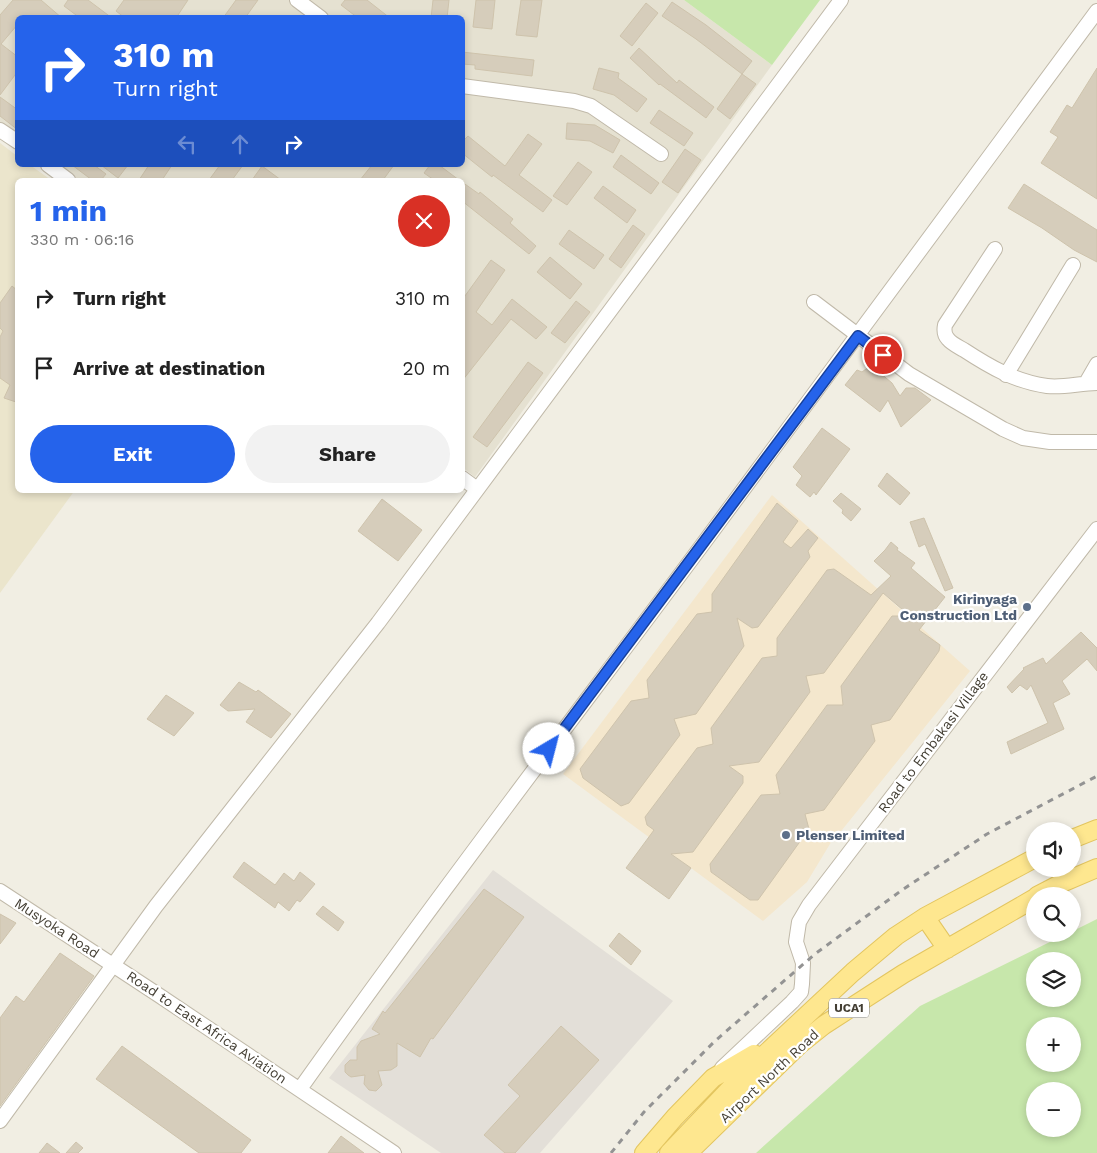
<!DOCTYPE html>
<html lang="en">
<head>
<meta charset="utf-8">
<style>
	body { margin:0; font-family:"Work Sans",sans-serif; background:#f2f2f2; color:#222; height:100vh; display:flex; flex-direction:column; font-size:19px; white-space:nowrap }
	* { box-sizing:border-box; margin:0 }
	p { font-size:16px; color:#767676 }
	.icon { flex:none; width:28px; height:28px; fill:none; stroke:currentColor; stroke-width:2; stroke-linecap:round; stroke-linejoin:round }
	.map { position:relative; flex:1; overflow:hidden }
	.panel { position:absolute; left:15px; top:178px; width:450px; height:315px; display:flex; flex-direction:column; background:#fff; border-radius:8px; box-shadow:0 2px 8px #0003 }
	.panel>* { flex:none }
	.guide { position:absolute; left:15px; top:15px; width:450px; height:152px; border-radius:8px; box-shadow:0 2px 8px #0003; background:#2563eb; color:#fff; overflow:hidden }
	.controls { position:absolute; left:1026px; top:822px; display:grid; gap:10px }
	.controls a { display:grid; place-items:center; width:55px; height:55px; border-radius:50%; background:#fff; box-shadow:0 2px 8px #0003; font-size:25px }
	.pin { position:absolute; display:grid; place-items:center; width:42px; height:42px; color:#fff; margin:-21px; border:2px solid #fff; border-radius:50%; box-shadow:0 1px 5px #0007 }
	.me { position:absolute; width:55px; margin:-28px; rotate:37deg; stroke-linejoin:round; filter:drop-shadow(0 0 4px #0008) }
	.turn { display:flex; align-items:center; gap:18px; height:105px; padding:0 15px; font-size:22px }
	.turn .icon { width:65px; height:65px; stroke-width:2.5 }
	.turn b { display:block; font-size:35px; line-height:42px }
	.lanes { display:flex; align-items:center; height:48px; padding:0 15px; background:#0003; justify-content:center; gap:25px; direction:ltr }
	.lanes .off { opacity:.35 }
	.round { display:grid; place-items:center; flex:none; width:52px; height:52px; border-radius:26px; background:#f2f2f2 }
	.headline { display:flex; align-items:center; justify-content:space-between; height:85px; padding:0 15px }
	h1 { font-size:30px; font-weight:700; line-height:38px; color:#2563eb }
	.cta { display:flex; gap:10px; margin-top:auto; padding:10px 15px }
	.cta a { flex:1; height:58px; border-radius:30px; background:#2563eb; color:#fff; font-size:20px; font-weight:700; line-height:58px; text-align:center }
	.cta a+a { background:#f2f2f2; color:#222 }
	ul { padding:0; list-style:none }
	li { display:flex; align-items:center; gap:15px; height:70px; padding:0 15px }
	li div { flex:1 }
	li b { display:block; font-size:19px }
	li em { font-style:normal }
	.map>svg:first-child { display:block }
	.residential { fill:#e5e1d1 }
	.commercial { fill:#f4e7cd }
	.industrial { fill:#e3dfd8 }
	.education { fill:#ebe5cc }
	.green { fill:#c7e7ab; fill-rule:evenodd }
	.building { fill:#d6cdbb; stroke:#cec3ac }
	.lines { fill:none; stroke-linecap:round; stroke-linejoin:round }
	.minor-casing { stroke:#c0b9a9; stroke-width:16 }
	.major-casing { stroke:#e3c55f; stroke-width:20 }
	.minor { stroke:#fff; stroke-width:14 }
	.major { stroke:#fee78f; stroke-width:18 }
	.rail { stroke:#939393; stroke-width:3; stroke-dasharray:6 6; stroke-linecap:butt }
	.route-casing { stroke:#184099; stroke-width:12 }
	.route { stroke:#2563eb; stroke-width:9 }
	.service-dot { fill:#5c6f8a; stroke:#fff; stroke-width:2 }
	.labels { text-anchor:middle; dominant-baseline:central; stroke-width:4.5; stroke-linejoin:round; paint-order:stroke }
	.shield { fill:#fff; stroke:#7b7870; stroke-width:1 }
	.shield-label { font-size:12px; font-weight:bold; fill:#433e33 }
	.service-label { font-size:14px; font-weight:bold; fill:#4e5e75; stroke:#fff; text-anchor:end }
	.street-label { font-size:14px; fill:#433e33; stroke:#fff }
</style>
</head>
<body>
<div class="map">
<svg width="1097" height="1153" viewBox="0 0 1097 1153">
	<rect width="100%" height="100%" fill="#f1eee3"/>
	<path class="residential" d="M 0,0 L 684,0 L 772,65 L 475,477 L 462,467 L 462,180 L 78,180 L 58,165 L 462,165 L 462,18 L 18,18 L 17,135 L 0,122 Z"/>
	<path class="commercial" d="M 772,495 L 970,671 L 842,830 L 833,839 L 807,882 L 763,921 L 563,774 Z"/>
	<path class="industrial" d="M 493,870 L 673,1001 L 540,1153 L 441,1153 L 329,1078 Z"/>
	<path class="education" d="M 0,143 L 17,156 L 18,165 L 30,165 L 51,180 L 18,180 L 18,490 L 75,490 L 0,593 Z"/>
	<path class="green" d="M 684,0 L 820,0 L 772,65 Z
		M 1097,919 L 1097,1153 L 756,1153 L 920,1006 L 1066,934 L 1072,934 L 1073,931 ZM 1035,961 L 1072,961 L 1072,999 L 1035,999 ZM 1035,1026 L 1072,1026 L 1072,1064 L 1035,1064 ZM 1035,1091 L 1072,1091 L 1072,1129 L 1035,1129 Z"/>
	<path class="building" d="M 13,0 L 41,0 L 62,18 L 18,18 L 18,24 L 1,44 L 18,57 L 18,71 L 0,95 L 0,15 Z
		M 68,0 L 88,0 L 112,18 L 80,18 L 64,6 Z
		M 124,0 L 188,0 L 176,18 L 125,18 L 116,11 Z
		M 236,0 L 258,0 L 245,18 L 223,18 Z
		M 345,0 L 367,0 L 390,18 L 358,18 L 341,5 Z
		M 433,0 L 449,0 L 447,18 L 431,18 Z
		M 476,0 L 495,0 L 492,29 L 473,27 Z
		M 521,0 L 542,0 L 537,37 L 516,35 Z
		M 672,2 L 706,25 L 752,61 L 742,74 L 696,39 L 662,16 Z
		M 646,3 L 658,13 L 632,46 L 620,36 Z
		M 639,48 L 677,83 L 679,80 L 714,107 L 706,118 L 660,84 L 659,85 L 630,58 Z
		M 462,52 L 534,60 L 532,76 L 475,69 L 475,65 L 462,64 Z
		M 599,68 L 619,73 L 618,78 L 647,99 L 637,112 L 614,95 L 593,89 Z
		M 1097,68 L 1097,199 L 1041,163 L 1058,137 L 1050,132 L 1067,105 L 1072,108 Z
		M 742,74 L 756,84 L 730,119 L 717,109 Z
		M 0,97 L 18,110 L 18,130 L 0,116 Z
		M 659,110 L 693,133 L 684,146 L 650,123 Z
		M 567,123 L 595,125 L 620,140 L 613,153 L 590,141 L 566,139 Z
		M 528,134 L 542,144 L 519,175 L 552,200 L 543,212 L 493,175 L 492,177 L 462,153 L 462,142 L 468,136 L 505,166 Z
		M 685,149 L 701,160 L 678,193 L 662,182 Z
		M 621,155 L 659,183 L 651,194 L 613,167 Z
		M 578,162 L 592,172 L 567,205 L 553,196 Z
		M 72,165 L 94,165 L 106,174 L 101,180 L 92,180 Z
		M 101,165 L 128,165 L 118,178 Z
		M 149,165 L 172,165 L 162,180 L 139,180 Z
		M 220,165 L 243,165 L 232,180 L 209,180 Z
		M 372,165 L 394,165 L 383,180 L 360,180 Z
		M 430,165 L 439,165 L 459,180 L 434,180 L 424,173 Z
		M 262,166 L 281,180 L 252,180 Z
		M 462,182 L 479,194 L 480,192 L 513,219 L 510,223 L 536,246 L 529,254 L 462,201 Z
		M 1024,184 L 1097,230 L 1097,262 L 1074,250 L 1042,228 L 1008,208 Z
		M 603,186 L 636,210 L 627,223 L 594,198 Z
		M 633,225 L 645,234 L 621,268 L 609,259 Z
		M 569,230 L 604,255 L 594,269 L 559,244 Z
		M 550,257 L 582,284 L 570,299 L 537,272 Z
		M 491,260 L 505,270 L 476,312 L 492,325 L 512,299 L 547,327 L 536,339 L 511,319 L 462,381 L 462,300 Z
		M 12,286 L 18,291 L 16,402 L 4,398 L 10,385 L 0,378 L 0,337 L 3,331 L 0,328 L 0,303 Z
		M 576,301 L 590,312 L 565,343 L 551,333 Z
		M 528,362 L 543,373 L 487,447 L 473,437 Z
		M 873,367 L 892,383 L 900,396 L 906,388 L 915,388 L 931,400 L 901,427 L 888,400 L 880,412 L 845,385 L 857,370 L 862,372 L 866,369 Z
		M 822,428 L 850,449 L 816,495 L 814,492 L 810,497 L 796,485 L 802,476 L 793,467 Z
		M 887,473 L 910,493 L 900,505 L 878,486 Z
		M 841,493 L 861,509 L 851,521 L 842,513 L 843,510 L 833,501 Z
		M 382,499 L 422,530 L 398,561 L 358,531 Z
		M 777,503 L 798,521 L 783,542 L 791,548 L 808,529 L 818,538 L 808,551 L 810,557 L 758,627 L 752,628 L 737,618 L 744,646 L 696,714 L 674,719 L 680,735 L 629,803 L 621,806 L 583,778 L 580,769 L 631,701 L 649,698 L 647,680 L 697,614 L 712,612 L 712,594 Z
		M 924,518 L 953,588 L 945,591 L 925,544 L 919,547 L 910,522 Z
		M 891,542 L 898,548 L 897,550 L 915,563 L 911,568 L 945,597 L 919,630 L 940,645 L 939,651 L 890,720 L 871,725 L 875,741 L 824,810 L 805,814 L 809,829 L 758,900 L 750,900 L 711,872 L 710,864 L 761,795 L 780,794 L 776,775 L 827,705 L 843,705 L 841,686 L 892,616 L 910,616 L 883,593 L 824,673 L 806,676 L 810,692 L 759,762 L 729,766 L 743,776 L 743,783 L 693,852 L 671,854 L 691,868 L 669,899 L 626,868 L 654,830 L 647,825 L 645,817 L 697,748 L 713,744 L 711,728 L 762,658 L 777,656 L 777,638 L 827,570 L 834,569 L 871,595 L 891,576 L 874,561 L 885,550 Z
		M 1081,632 L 1097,648 L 1097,671 L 1087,659 L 1062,681 L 1070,694 L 1053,703 L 1064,729 L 1011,754 L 1007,742 L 1048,723 L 1031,685 L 1027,690 L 1020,685 L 1012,693 L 1007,687 L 1024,669 L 1023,668 L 1043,658 L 1046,664 Z
		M 239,682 L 256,692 L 258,690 L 291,714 L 271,738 L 246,722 L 255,709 L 228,711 L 220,705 Z
		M 166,695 L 194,713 L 174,736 L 147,719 Z
		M 244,862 L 275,885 L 284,873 L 294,881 L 300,872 L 315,884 L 300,902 L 297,900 L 289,911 L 278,902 L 275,908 L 233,877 Z
		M 484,889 L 524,917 L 433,1039 L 431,1038 L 420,1057 L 397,1043 L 397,1066 L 391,1070 L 378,1071 L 382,1085 L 376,1091 L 369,1090 L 364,1084 L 365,1075 L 351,1077 L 348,1075 L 345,1072 L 345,1065 L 350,1060 L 357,1060 L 357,1047 L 361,1041 L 380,1034 L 372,1029 L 383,1011 L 385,1013 Z
		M 323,906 L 344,922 L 338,931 L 316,914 Z
		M 0,914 L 16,923 L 0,944 Z
		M 619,933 L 641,951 L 631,965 L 609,946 Z
		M 60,953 L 94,976 L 0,1106 L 0,1018 L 16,996 L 24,1002 Z
		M 561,1026 L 599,1060 L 515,1153 L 505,1153 L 484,1135 L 520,1096 L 508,1085 Z
		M 122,1046 L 251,1140 L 241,1153 L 199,1153 L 96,1079 Z
		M 341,1136 L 364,1153 L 328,1153 Z
		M 76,1142 L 83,1148 L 78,1153 L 66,1153 Z
		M 47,1143 L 60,1153 L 39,1153 Z"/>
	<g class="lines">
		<defs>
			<path id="minor" d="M 297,0 L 321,18
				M 462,86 L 574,101 L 591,106 L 661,154
				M 0,130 L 18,142
				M 48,165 L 68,180
				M 995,249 L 945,325 C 944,330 944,335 948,339 C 952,344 959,347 964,350 C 990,367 1016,382 1047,386 C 1064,388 1080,383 1097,383
				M 814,302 L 909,374 L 1003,429 L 1023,438 L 1050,442 L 1097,442
				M 1006,375 L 1073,265
				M 1086,383 L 1097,364
				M 462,478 L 477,489
				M 0,891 L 160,996 L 394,1153
				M 722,1068 L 792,1002 L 801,992 L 802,984 L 803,963 L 796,942 L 799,922 L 809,905 L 1097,529
				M 300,1089 C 430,906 566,728 700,548 C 833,369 964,189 1097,11
				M 0,1121 L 156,906 L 378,623 L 841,0"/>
			<path id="major" d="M 1072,839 L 1097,829
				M 1037,896 L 1064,882 L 1097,868
				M 925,917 L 947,949
				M 644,1153 L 675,1117 L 713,1078 L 754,1054
				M 669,1153 L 747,1071 L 853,972 L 896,936 L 925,917 L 1035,858
				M 688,1153 L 799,1045 L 824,1025 L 903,974 L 1035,898"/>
		</defs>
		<use href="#minor" class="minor-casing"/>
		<use href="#major" class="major-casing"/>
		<use href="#minor" class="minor"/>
		<use href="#major" class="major"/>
		<path class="rail" d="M 611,1153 L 644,1112 L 715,1041 L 815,954 L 902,890 L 987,834 L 1097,776"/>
	</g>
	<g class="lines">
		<defs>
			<path id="route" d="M 549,749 L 858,336 L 883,355"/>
		</defs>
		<use href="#route" class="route-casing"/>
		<use href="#route" class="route"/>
	</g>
	<g class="service-dot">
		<circle cx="1027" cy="607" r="5"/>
		<circle cx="786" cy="835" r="5"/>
	</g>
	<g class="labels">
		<rect class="shield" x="829" y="998.5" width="40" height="19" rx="4"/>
		<g class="shield-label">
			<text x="849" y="1008">UCA1</text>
		</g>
		<g class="service-label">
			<text x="1017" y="599">Kirinyaga<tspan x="1017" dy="16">Construction Ltd</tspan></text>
			<text x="796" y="835" text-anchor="start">Plenser Limited</text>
		</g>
		<g class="street-label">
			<text transform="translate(933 742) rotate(-53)">Road to Embakasi Village</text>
			<text transform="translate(57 928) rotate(33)">Musyoka Road</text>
			<text transform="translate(207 1027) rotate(34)">Road to East Africa Aviation</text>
			<text transform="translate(769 1076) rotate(-43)">Airport North Road</text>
		</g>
	</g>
</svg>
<div class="controls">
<a><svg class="icon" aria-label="sound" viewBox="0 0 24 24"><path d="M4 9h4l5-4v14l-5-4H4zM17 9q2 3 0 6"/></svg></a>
<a><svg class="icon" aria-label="search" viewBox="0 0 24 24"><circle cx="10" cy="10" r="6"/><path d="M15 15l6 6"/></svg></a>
<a><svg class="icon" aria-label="layers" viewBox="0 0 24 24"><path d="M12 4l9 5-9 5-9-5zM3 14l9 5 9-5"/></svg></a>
<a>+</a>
<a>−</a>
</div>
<div class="pin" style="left:883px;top:355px;background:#d93025"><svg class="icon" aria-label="arrive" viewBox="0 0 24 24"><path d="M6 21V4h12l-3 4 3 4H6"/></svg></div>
<svg class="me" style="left:549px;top:749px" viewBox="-20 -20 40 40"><circle r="19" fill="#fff"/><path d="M0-13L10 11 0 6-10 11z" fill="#2563eb"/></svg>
<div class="guide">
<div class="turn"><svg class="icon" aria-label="right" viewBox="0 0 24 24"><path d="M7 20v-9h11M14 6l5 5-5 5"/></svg><div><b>310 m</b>Turn right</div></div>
<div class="lanes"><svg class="icon off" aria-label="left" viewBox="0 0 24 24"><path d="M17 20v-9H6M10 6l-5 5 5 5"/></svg><svg class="icon off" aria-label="ahead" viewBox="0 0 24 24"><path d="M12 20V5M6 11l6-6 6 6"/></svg><svg class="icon" aria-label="right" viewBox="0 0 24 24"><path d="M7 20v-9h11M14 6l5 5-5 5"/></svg></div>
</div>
<section class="panel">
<div class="headline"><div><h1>1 min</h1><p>330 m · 06:16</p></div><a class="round" style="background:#d93025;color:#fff"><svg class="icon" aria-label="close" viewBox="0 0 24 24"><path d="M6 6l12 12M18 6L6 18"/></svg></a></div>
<ul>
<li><svg class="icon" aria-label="right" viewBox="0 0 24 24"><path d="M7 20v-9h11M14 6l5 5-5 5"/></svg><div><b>Turn right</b></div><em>310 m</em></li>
<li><svg class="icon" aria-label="arrive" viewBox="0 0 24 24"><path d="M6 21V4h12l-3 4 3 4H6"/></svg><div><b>Arrive at destination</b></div><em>20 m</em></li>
</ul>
<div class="cta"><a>Exit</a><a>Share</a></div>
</section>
</div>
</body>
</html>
